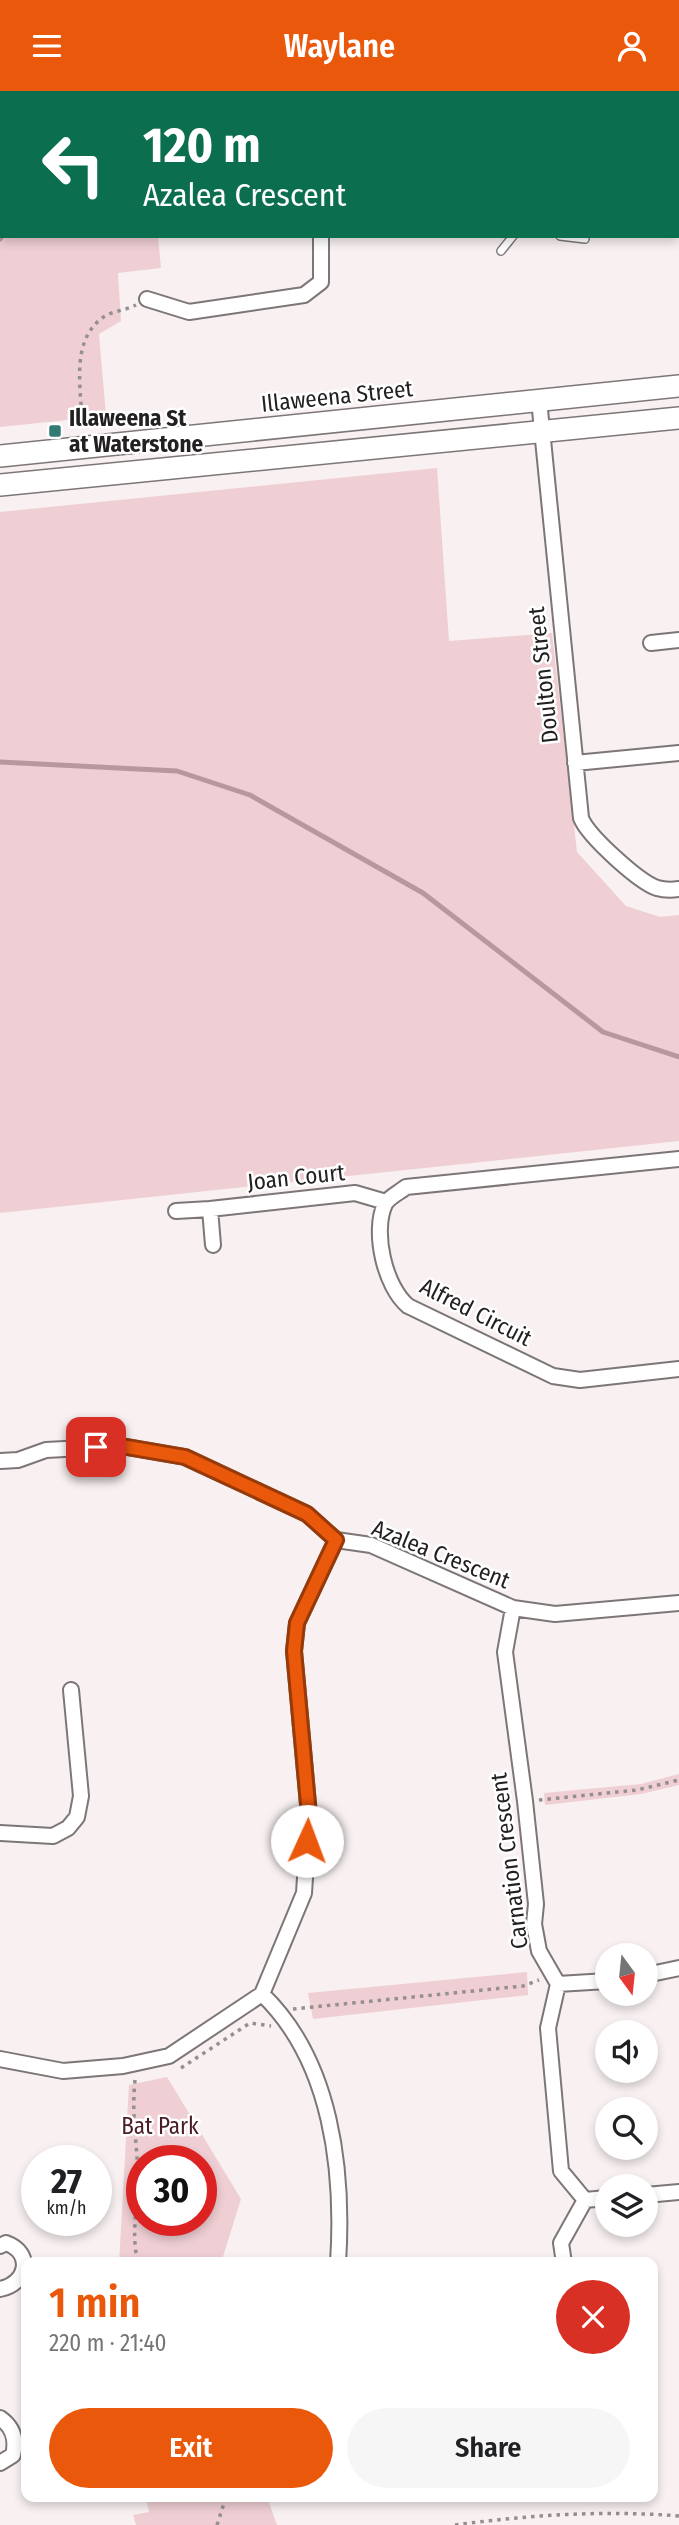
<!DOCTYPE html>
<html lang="en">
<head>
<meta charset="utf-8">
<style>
	body { margin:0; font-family:"Fira Sans Condensed",sans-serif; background:#f6f6f6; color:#202124; height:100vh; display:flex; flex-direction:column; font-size:26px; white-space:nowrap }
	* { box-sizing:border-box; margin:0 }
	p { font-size:23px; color:#757577 }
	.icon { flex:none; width:38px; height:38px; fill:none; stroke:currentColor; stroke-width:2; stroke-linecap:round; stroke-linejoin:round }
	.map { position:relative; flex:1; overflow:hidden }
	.side { position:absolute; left:21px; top:2166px; width:637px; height:245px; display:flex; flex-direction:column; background:#fff; border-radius:14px; box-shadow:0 4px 10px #0003 }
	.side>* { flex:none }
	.hud { position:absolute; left:0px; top:0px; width:679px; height:147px; box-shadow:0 4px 10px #0003; background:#0b6e4f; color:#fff; overflow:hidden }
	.needle { width:46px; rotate:165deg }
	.buttons { position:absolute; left:595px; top:1852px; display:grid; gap:14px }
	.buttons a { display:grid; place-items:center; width:63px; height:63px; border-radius:50%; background:#fff; box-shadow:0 4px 10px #0003; font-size:35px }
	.speed { position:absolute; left:21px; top:2054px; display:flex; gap:14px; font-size:35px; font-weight:700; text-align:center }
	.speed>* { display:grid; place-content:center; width:91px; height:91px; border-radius:50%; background:#fff; box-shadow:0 4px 10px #0003; line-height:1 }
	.speed small { font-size:18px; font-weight:400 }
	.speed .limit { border:10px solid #d22; background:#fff; color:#111 }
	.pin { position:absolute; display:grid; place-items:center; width:60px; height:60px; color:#fff; margin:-30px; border-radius:14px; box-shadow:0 4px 10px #0006 }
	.me { position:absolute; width:77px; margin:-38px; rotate:2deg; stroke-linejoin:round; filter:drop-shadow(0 0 5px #0008) }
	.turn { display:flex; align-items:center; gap:24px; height:147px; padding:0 28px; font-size:32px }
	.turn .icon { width:91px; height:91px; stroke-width:2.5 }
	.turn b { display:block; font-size:49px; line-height:60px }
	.round { display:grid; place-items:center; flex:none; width:74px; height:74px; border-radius:37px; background:#f6f6f6 }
	.head { display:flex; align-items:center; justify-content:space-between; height:119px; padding:0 28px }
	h1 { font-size:42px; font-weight:600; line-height:52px; color:#ea580c }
	.cta { display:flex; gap:14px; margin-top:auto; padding:14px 28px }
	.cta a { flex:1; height:80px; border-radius:42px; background:#ea580c; color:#fff; font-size:28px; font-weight:600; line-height:80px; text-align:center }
	.cta a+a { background:#f6f6f6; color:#202124 }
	header { display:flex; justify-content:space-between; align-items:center; height:91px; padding:0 28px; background:#ea580c; color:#fff; font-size:32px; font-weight:600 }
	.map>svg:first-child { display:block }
	.green { fill:#efcfd4; fill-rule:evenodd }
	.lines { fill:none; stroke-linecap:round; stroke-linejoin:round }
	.stream { stroke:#b9989d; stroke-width:5 }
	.service-casing { stroke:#7d7677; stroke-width:10 }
	.minor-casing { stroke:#7d7677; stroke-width:18 }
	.secondary-casing { stroke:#7d7677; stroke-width:24 }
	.path { stroke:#958f90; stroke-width:3.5; stroke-dasharray:3.5 5; stroke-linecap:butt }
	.service { stroke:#fff; stroke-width:7 }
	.minor { stroke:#fff; stroke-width:14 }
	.secondary { stroke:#fff; stroke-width:21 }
	.route-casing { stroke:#983908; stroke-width:18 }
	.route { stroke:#ea580c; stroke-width:12 }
	.poi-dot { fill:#327a73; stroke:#fff; stroke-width:2.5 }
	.labels { text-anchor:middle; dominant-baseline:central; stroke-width:5; stroke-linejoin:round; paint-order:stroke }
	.street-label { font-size:23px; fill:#232021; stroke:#fff }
	.poi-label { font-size:23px; font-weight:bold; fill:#232021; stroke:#fff; text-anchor:start }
	.park-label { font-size:23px; fill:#4b1d28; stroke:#fff }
</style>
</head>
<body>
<header><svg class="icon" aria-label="menu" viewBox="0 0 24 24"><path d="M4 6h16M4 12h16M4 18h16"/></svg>Waylane<svg class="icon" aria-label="person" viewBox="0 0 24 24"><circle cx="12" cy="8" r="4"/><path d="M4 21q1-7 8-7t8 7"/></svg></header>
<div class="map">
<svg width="679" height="2434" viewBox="0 0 679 2434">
	<rect width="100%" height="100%" fill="#f8f0f1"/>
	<path class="green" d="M 0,0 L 208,0 L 2,2 L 2,145 L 158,145 L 161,177 L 118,182 L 121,230 L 99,243 L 106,325 L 0,336 Z
		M 437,377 L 449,550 L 552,542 L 577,761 L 626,815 L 660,826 L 679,824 L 679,1050 L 0,1122 L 0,421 Z
		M 679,1683 L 679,1694 L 641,1703 L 545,1714 L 544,1702 L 641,1693 Z
		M 527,1881 L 528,1904 L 313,1928 L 308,1902 Z
		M 167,1986 L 241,2108 L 221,2172 L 119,2172 L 129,1994 ZM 201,2070 L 201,2130 L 142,2130 L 142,2070 Z
		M 146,2406 L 267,2406 L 277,2434 L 136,2434 L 133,2424 L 149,2421 Z"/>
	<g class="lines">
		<path class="stream" d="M 58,2 L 58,0
			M 0,148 L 2,145
			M 0,671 L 177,680 L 250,704 L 423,802 L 603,941 L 679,966"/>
		<defs>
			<path id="service" d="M 560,145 L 585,148
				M 501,160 L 513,145"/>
			<path id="minor" d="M 308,0 L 308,2
				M 504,0 L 504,2
				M 147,208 L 189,221 L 304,204 L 321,191 L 321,145
				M 539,309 L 581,727 C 588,745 639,791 657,797 C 664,799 672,799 679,798
				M 651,552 L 679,549
				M 575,672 L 679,662
				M 679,1068 L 406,1096 C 400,1101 389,1106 385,1113 C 372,1141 385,1196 408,1215 L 553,1285 L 580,1289 L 679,1278
				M 210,1118 L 355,1102 L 386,1111
				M 176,1120 L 210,1118 L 213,1154
				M 0,1370 L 18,1369 L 46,1359 L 121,1355 L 185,1366 L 307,1423 L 336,1449 L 371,1454 L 513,1517 L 555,1523 L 679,1512
				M 513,1517 L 505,1561 L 525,1710 L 536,1813 L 534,1833 L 539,1860 L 558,1893 L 548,1937 L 561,2080 L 585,2109 L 607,2107
				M 0,1742 L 53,1745 L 68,1737 L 77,1726 L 81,1705 L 71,1599
				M 646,1884 L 679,1877
				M 558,1893 L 607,1890
				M 262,1903 C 332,1970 344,2080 338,2172
				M 0,1968 L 63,1980 L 123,1975 L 169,1965 L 262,1903 L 304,1802 L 309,1724 L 294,1560 L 297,1532 L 336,1449
				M 646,2104 L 679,2101
				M 0,2155 L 6,2152 C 34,2162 27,2193 0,2198
				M 564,2172 L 561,2152 L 585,2109
				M 0,2327 C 13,2336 17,2348 13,2364 L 0,2372"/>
			<path id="secondary" d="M 0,365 L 679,295
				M 0,394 L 679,327"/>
		</defs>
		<use href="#service" class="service-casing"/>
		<use href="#minor" class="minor-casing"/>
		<use href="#secondary" class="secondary-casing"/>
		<path class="path" d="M 677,95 L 679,95
			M 82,331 C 81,295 70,248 105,225 C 114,220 126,219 136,214
			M 539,1709 L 637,1699 L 679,1689
			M 293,1918 L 523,1895 L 539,1889
			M 181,1977 L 250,1932 L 271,1935
			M 135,1989 C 131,2028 138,2055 138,2091 C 137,2120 131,2143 138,2172
			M 217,2434 L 226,2406
			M 455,2434 C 529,2424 604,2419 679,2425"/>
		<use href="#service" class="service"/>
		<use href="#minor" class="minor"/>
		<use href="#secondary" class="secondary"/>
	</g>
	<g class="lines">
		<defs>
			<path id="route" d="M 96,1356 L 121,1355 L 185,1366 L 307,1423 L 336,1449 L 297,1532 L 294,1560 L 309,1724 L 307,1750"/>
		</defs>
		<use href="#route" class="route-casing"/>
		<use href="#route" class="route"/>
	</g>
	<rect class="poi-dot" x="48" y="333" width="14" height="14" rx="3.5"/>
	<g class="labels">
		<g class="street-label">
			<text transform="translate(337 305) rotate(-6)">Illaweena Street</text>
			<text transform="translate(543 584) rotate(-96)">Doulton Street</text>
			<text transform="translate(296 1086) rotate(-6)">Joan Court</text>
			<text transform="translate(476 1221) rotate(27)">Alfred Circuit</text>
			<text transform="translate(441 1463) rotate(22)">Azalea Crescent</text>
			<text transform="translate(509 1770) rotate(-97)">Carnation Crescent</text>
		</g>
		<g class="poi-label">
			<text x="69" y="327">Illaweena St<tspan x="69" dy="26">at Waterstone</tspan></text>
		</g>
		<g class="park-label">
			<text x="160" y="2035">Bat Park</text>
		</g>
	</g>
</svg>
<div class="buttons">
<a><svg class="needle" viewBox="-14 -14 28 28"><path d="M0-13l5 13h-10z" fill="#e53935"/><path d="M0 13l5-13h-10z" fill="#757577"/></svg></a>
<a><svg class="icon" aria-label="sound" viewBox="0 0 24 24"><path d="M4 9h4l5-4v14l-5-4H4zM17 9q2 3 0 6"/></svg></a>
<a><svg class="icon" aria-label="search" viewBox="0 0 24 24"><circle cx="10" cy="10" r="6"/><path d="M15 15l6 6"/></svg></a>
<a><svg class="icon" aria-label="layers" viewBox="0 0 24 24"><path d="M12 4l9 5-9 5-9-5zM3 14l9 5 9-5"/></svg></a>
</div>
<div class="speed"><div>27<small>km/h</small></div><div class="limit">30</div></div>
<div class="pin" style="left:96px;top:1356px;background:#d93025"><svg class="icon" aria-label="arrive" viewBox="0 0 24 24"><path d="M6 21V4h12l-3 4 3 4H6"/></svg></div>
<svg class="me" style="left:307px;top:1750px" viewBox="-20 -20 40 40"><circle r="19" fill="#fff"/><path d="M0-13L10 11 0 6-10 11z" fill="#ea580c"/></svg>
<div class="hud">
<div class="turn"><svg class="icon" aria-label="left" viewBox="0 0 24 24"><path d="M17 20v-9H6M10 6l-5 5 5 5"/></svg><div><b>120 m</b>Azalea Crescent</div></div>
</div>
<section class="side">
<div class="head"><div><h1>1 min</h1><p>220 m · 21:40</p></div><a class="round" style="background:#d93025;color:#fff"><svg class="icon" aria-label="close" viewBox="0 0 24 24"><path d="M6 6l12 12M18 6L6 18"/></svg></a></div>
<div class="cta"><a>Exit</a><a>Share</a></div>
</section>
</div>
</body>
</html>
